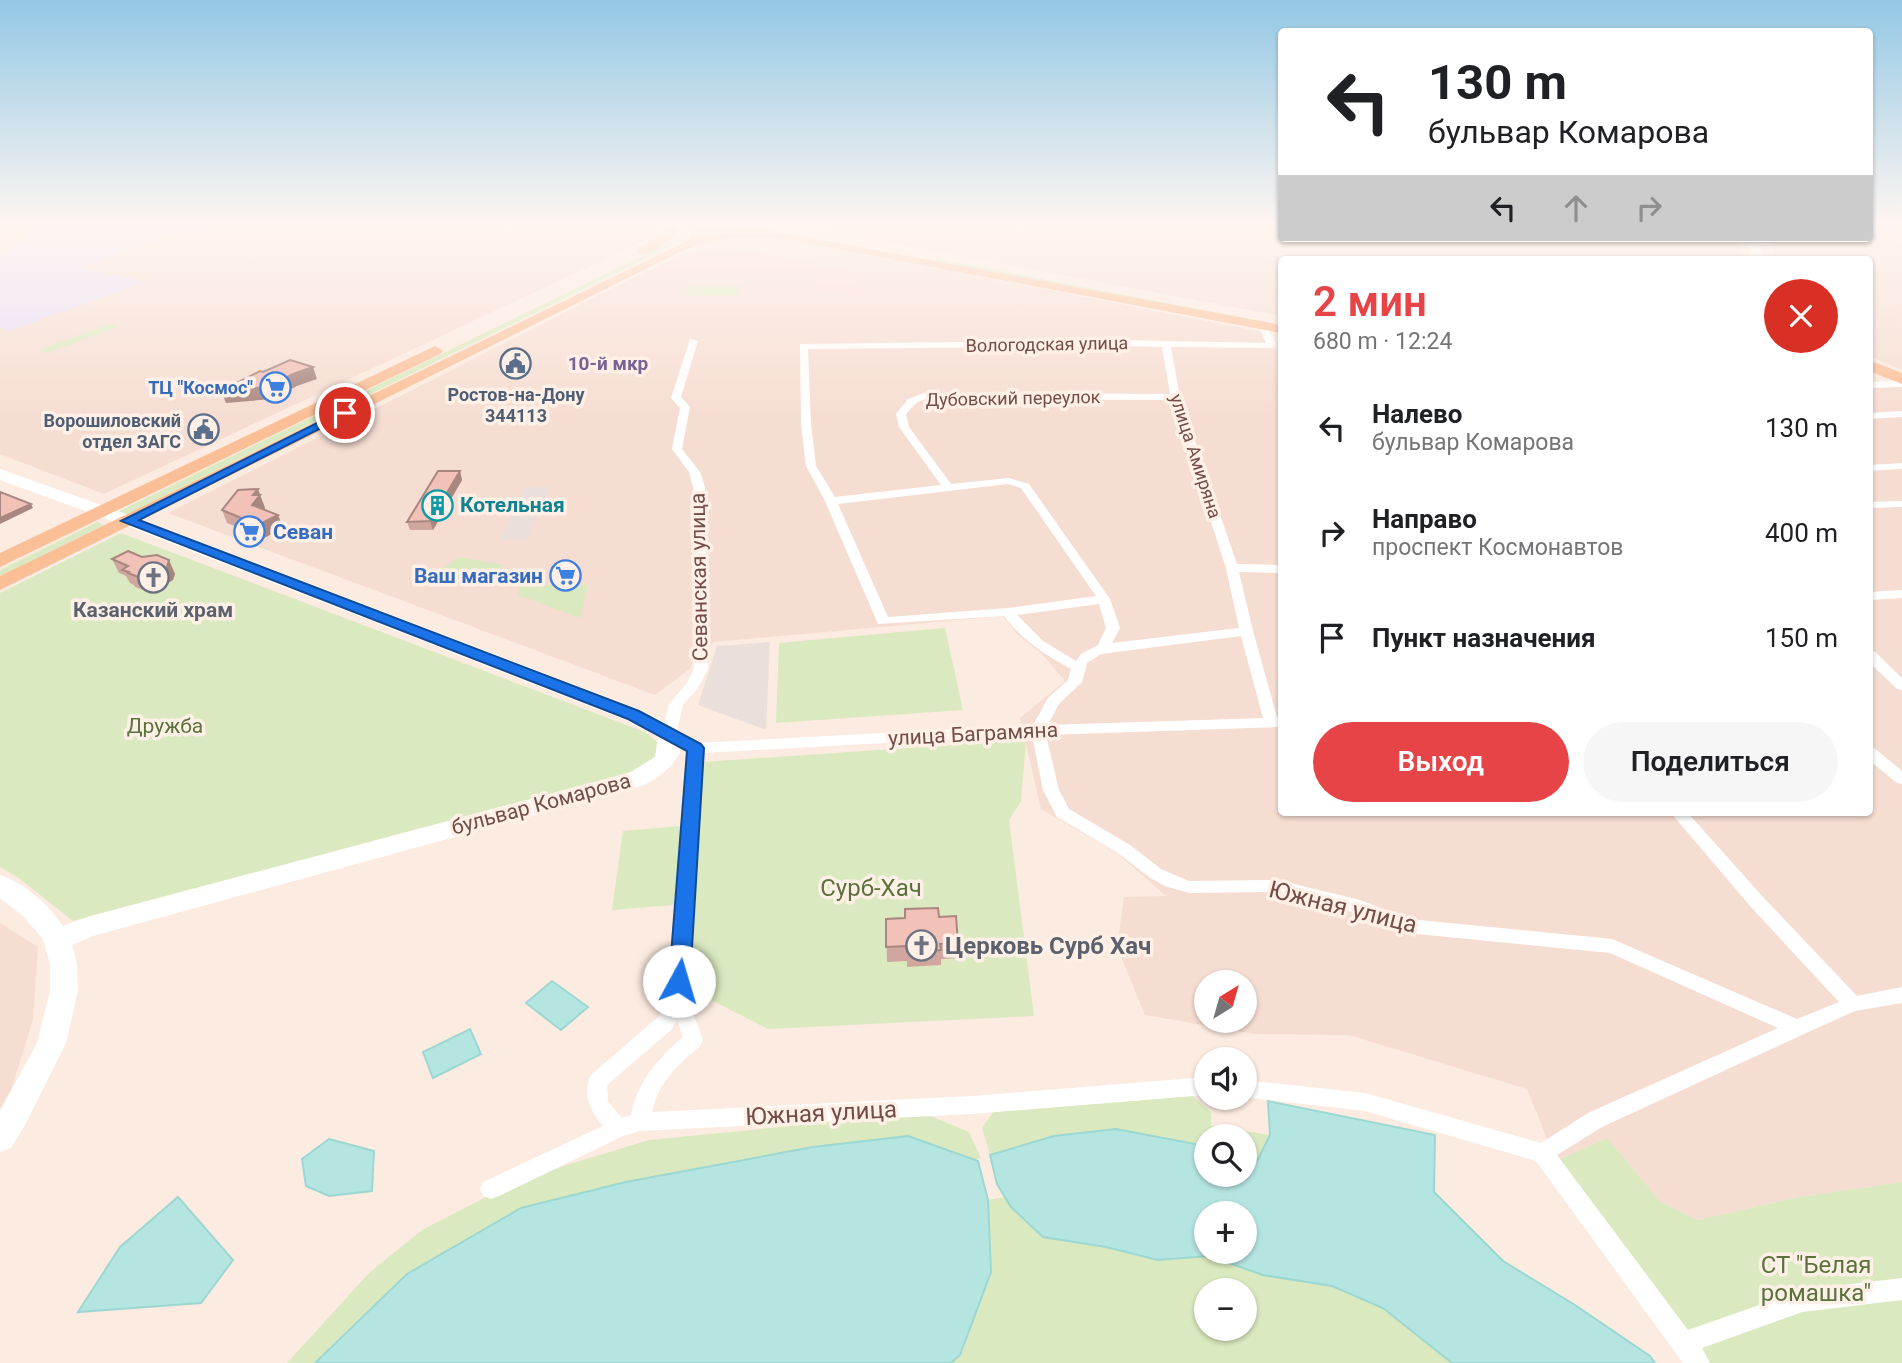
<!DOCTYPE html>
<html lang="ru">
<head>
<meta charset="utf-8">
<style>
	body { margin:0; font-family:Roboto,sans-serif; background:#f6f6f6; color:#202124; height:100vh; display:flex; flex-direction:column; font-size:26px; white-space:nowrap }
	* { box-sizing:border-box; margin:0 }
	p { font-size:23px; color:#757577 }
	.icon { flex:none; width:38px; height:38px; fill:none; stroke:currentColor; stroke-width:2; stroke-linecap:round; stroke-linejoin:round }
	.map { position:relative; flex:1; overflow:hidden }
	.drawer { position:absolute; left:1278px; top:256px; width:595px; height:560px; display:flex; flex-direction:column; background:#fff; border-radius:7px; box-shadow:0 2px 5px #0004 }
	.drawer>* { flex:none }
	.guide { position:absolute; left:1278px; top:28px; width:595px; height:214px; border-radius:7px; box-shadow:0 2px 5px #0004; background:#fff; color:#202124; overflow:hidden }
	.needle { width:46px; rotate:37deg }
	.buttons { position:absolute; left:1194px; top:970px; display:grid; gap:14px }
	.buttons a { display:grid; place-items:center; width:63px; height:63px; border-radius:50%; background:#fff; box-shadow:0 2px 5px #0004; font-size:35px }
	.pin { position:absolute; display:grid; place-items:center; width:60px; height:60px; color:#fff; margin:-30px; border:4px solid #fff; border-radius:50%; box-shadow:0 2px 7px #0007 }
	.me { position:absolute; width:77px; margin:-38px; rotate:6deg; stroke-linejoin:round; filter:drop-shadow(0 0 5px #0008) }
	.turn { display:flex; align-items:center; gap:24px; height:147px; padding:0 35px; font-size:32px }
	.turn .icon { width:91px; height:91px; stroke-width:2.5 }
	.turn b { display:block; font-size:49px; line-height:60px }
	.lanes { display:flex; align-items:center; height:66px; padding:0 35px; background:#0003; justify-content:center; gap:35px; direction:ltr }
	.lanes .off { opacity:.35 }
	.round { display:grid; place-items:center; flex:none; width:74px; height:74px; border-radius:37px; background:#f6f6f6 }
	.head { display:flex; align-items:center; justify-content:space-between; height:119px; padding:0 35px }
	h1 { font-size:42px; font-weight:600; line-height:52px; color:#e74447 }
	.action { display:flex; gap:14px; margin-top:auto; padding:14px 35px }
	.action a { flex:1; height:80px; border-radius:42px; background:#e74447; color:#fff; font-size:28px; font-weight:600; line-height:80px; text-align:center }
	.action a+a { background:#f6f6f6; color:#202124 }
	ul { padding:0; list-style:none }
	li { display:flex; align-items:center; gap:21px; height:105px; padding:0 35px }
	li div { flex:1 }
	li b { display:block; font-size:26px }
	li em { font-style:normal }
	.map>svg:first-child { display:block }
	.residential { fill:#f6ddd2; fill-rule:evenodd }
	.commercial { fill:#fdd6d4 }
	.industrial { fill:#ebdfdc }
	.education { fill:#e8ddf8 }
	.green { fill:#dae9bf; fill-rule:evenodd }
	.water { fill:#b5e5e1; stroke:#9cd7d2; stroke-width:2; fill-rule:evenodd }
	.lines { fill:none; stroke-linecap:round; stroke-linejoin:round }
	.street { fill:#fff; fill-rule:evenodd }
	.secondary { fill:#fff; fill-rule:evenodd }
	.primary { fill:#fbbf98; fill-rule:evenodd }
	.wall { fill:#d0a69e }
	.shaded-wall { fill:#a98781 }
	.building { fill:#f2c1b8; stroke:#a98781; stroke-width:2 }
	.route { fill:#1a73e8; stroke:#114b97; stroke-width:2 }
	.labels { text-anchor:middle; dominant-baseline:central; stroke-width:7; stroke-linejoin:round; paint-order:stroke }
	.far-street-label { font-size:18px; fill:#734d48; stroke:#fff0e7 }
	.far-shop-label { font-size:18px; font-weight:bold; fill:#366cbe; stroke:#fff0e7; text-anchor:end }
	.far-service-label { font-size:18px; font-weight:bold; fill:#4e5e75; stroke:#fff0e7 }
	.far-neighbourhood-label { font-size:19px; font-weight:bold; fill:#796396; stroke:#fff0e7 }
	.culture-label { font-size:21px; font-weight:bold; fill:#0d838f; stroke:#fff0e7; text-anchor:start }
	.shop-label { font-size:21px; font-weight:bold; fill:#366cbe; stroke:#fff0e7; text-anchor:start }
	.street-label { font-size:21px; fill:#734d48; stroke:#fff0e7 }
	.worship-label { font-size:21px; font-weight:bold; fill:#5b616d; stroke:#fff0e7 }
	.park-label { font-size:21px; fill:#5a733d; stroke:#fff0e7 }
	.near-park-label { font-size:24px; fill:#5a733d; stroke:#fff0e7 }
	.near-street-label { font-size:24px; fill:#734d48; stroke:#fff0e7 }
	.near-worship-label { font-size:24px; font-weight:bold; fill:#5b616d; stroke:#fff0e7; text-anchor:start }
</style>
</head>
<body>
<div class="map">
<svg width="1902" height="1363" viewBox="0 0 1902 1363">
	<rect width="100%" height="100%" fill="#fcebe0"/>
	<path class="residential" d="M 0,225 L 655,225 L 661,233 L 104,494 L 0,454 Z
		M 797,225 L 1281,225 L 1281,238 L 1740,238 L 1739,259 L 1281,259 L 1281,316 Z
		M 1869,225 L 1902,225 L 1902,370 L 1869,356 L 1869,259 L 1773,259 L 1773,238 L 1869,238 Z
		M 762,234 L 1263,332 L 1265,342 L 1271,349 L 1281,350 L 1281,812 L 1869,812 L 1869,384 L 1902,382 L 1902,1182 L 1799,1197 L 1698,1220 L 1661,1202 L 1607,1138 L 1556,1161 L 1527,1089 L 1349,1035 L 1255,1034 L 1145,1015 L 1117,947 L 1124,897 L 1166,896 L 1117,853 L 1041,809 L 1020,718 L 1065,681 L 1042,654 L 1018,635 L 1003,616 L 714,642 L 694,654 L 691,668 L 655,695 L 168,513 L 701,244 ZM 1206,982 L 1244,982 L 1244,1020 L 1206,1020 Z
		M 0,923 L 38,947 L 33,1020 L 12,1087 L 0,1109 Z"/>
	<path class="commercial" d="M 722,245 L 862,274 L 859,291 L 816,290 L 816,272 L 647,273 L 699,247 Z"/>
	<path class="industrial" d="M 525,487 L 551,487 L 527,540 L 499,540 Z
		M 770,642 L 766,730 L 698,705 L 717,646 Z"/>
	<path class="education" d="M 50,225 L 203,225 L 79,267 L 145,282 L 9,331 L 0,328 L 0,252 L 11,249 L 31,231 Z"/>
	<path class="green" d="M 677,225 L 757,225 C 734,236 699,239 677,225 Z
		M 679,238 L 685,239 L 125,515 L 118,512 Z
		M 938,259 L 1262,321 L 1262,322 L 935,261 Z
		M 739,286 L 737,295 L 685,296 L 688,287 Z
		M 109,324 L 118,327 L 48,353 L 38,350 Z
		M 98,522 L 104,525 L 0,576 L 0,570 Z
		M 121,533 L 645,732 L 661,745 L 660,756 L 635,771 L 73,921 L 20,879 L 0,867 L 0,593 Z
		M 459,557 L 504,565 L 488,585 L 441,570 Z
		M 520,585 L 588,585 L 580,618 L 518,595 Z
		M 945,628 L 963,710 L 776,723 L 779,643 Z
		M 1026,740 L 1021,801 L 1009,820 L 1034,1016 L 768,1029 L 709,999 L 692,953 L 703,762 Z
		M 681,826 L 674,905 L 612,910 L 623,831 Z
		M 1189,1093 L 1211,1112 L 1211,1126 L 1270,1135 L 1257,1161 L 1244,1157 L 1244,1136 L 1206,1136 L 1206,1146 L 1054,1136 L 990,1155 L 982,1128 L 996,1108 Z
		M 923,1113 L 969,1132 L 981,1158 L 974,1160 L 908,1136 L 813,1147 L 626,1182 L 521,1208 L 407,1274 L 315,1363 L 287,1363 L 369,1273 L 422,1230 L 521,1179 L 649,1140 Z
		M 1607,1138 L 1661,1202 L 1698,1220 L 1799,1197 L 1902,1182 L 1902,1363 L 1708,1363 L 1556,1161 Z
		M 1005,1197 L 1011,1207 L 1106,1247 L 1158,1260 L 1209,1256 L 1263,1275 L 1332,1286 L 1383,1308 L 1452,1363 L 951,1363 L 960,1355 L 991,1272 L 988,1200 ZM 1206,1290 L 1244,1290 L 1244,1328 L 1206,1328 Z"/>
	<path class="water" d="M 552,981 L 588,1007 L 561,1030 L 526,1003 Z
		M 470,1029 L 481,1054 L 433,1078 L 423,1052 Z
		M 1268,1101 L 1435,1135 L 1434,1192 L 1503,1261 L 1575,1305 L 1650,1356 L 1655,1363 L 1452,1363 L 1383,1308 L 1332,1286 L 1263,1275 L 1209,1256 L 1158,1260 L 1106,1247 L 1043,1237 L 1011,1207 L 997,1184 L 990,1155 L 1054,1136 L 1116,1129 L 1206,1146 L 1206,1174 L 1244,1174 L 1244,1157 L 1257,1161 L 1270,1135 ZM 1206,1213 L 1244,1213 L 1244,1251 L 1206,1251 Z
		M 908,1136 L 978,1161 L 988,1200 L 991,1272 L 960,1355 L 951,1363 L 315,1363 L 407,1274 L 521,1208 L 626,1182 L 813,1147 Z
		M 329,1139 L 374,1151 L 372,1191 L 329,1196 L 306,1186 L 302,1159 Z
		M 178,1197 L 233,1260 L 201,1303 L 78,1312 L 120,1247 Z"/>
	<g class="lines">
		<path class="street" d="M 1260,325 L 1267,327 L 1276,344 L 1271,348 L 1171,347 L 1180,397 L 1237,564 L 1281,565 L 1281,573 L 1239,572 L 1253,631 L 1277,717 L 1281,717 L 1281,727 L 1046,735 L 1059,790 L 1069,809 L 1130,845 L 1161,869 L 1177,876 L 1189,881 L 1278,880 L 1360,900 L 1409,919 L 1612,939 L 1797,1019 L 1839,1002 L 1751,907 L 1670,812 L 1687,812 L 1763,897 L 1857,996 L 1902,987 L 1902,1003 L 1855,1011 L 1804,1034 L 1602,1127 L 1557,1155 L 1688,1330 L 1802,1290 L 1902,1278 L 1902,1300 L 1802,1312 L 1702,1348 L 1710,1363 L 1683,1363 L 1536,1161 L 1365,1111 L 1242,1097 L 1244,1097 L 1244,1080 L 1365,1093 L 1541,1143 L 1588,1113 L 1778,1028 L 1610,953 L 1407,933 L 1356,913 L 1278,892 L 1189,893 L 1165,886 L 1149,877 L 1118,853 L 1057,817 L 1043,790 L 1032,735 L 702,753 L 688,1000 L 703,1040 L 700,1046 C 678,1065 658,1082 652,1112 L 972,1096 L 1206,1077 L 1206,1095 L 972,1114 L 640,1131 L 623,1136 L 499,1196 L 491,1199 L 483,1196 L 480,1189 L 483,1182 L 603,1126 C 590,1111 582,1093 591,1075 L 658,1017 L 670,999 L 687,750 L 662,733 L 669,704 L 687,683 L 694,669 L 693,487 L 689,472 L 672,449 L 680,408 L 671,398 L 690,339 L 698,341 L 681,397 L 690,407 L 682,449 L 700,472 L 705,487 L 708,669 L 698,688 L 683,705 L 677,731 L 697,743 L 1033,725 L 1048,698 L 1068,680 L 1071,669 C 1045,655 1022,640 1004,616 L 878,624 L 825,501 L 806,466 L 801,424 L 800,344 L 1120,340 L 1266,343 L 1259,327 ZM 1120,346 L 1162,347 L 1170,394 L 924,393 L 908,399 L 896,414 L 899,427 L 941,485 L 835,497 L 816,466 L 811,424 L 808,349 ZM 925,399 L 1171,400 L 1226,568 L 1239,628 L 1112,643 L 1120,628 L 1110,599 L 1029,484 L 1009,478 L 951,484 L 909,427 L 906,414 L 916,403 ZM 1008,484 L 1021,488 L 1096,596 L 1008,608 L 888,617 L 838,504 ZM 1099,604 L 1106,628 L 1098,645 L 1081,654 L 1076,661 L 1043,641 L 1017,615 ZM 1241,636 L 1263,718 L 1048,725 L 1059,704 L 1082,682 L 1087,663 L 1101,654 ZM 677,1020 L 683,1037 C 657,1060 638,1081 631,1115 L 622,1118 L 608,1102 L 607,1085 L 672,1029 Z
			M 1902,381 L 1902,387 L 1869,388 L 1869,382 Z
			M 1902,411 L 1902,417 L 1869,419 L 1869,413 Z
			M 1902,463 L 1902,469 L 1869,471 L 1869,465 Z
			M 1902,501 L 1902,507 L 1869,508 L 1869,502 Z
			M 1902,590 L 1902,598 L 1869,600 L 1869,592 Z
			M 1869,650 L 1874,651 L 1902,678 L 1902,690 L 1897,689 L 1869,662 Z
			M 1869,747 L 1874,748 L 1902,771 L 1902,784 L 1897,783 L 1869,760 Z"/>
		<path class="secondary" d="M 1749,238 L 1761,238 L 1761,259 L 1749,259 Z
			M 0,469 L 149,522 L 641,710 L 677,728 C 693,753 664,775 644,785 L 93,936 L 72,945 L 77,964 L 78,990 L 66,1043 L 24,1127 L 11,1148 L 0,1152 L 0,1111 L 37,1043 L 50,990 L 50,964 L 43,939 L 23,916 L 0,898 L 0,875 C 25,883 49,905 63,926 L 87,917 L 629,773 L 655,757 L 658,737 L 625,720 L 137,530 L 0,480 Z"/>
		<path class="primary" d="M 758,225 L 769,225 L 767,230 L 1281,325 L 1281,333 L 790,240 C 751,236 721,236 684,250 L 0,590 L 0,576 L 691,239 L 691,233 L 726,233 Z
			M 672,227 L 678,231 C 670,242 653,256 638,254 L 638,248 Z
			M 435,346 L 443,351 L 440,354 L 0,567 L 0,553 Z
			M 1869,360 L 1902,373 L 1902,384 L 1869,371 Z"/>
	</g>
	<path class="wall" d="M 460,471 L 462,480 L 433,530 L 410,530 L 407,522 Z
		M 263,502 L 265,508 L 264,510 L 278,515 L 283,528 L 264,538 L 227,523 L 222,510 Z
		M 112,559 L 175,574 L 173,580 L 158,589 L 148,592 L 135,587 L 134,585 L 130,583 L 126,576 L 119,573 Z
		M 939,917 L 958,943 L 958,958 L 941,959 L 941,965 L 907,967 L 907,961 L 887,962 L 886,919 Z"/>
	<path class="shaded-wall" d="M 313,367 L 317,379 L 297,386 L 273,399 L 226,403 L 221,391 L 293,374 Z
		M 460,471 L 462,480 L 433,530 L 430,521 Z
		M 258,489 L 265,508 L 257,519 L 252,505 L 253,495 Z
		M 31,504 L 33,508 L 0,524 L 0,518 Z
		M 278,515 L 283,528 L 264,538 L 258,525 Z
		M 169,560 L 175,574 L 173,580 L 158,589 L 148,592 L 141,578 Z"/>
	<path class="building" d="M 290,360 L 313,367 L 293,374 L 268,387 L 221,391 L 260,371 L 263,372 Z
		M 438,471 L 460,471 L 430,521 L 407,522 Z
		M 258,489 L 253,495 L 260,495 L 252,505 L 278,515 L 258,525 L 222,510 L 238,490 Z
		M 0,492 L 31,504 L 0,518 Z
		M 128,551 L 142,557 L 157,555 L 169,560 L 167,567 L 151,575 L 141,578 L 128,573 L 129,572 L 122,570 L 128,566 L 112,559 Z
		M 938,908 L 939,917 L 956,916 L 958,943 L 940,944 L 941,950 L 907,952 L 906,946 L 886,947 L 886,919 L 905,918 L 905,909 Z"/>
	<linearGradient id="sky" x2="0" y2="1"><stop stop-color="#93c8e5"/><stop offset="0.54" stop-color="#fef6f1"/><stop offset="1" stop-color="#fef6f1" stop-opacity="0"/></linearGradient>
	<rect width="1902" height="416" fill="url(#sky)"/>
	<path class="route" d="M 341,411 L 351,413 L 139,520 L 639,711 L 701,744 L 704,748 L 690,981 L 687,987 L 679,990 L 672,987 L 669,981 L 687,751 L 628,719 L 121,521 Z"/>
	<defs>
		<symbol id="civic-ring" viewBox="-11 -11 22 22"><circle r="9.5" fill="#fff0e7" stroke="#5c6f8a" stroke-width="1.5"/><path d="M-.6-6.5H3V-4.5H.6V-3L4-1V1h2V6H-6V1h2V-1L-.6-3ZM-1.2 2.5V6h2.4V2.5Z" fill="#5c6f8a"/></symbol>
		<symbol id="supermarket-ring" viewBox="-11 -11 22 22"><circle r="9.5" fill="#fff0e7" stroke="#3f7fe0" stroke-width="1.5"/><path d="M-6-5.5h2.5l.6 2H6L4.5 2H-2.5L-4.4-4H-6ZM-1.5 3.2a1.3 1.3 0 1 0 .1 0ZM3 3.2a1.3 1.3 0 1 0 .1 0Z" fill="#3f7fe0"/></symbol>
		<symbol id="building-ring" viewBox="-11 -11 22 22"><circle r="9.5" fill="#fff0e7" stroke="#0f9aa8" stroke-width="1.5"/><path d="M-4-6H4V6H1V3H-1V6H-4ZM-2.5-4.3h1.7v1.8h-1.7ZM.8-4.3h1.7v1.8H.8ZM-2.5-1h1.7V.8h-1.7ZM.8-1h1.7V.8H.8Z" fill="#0f9aa8"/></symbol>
		<symbol id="church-ring" viewBox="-11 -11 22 22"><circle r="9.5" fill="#fff0e7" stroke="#6b7280" stroke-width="1.5"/><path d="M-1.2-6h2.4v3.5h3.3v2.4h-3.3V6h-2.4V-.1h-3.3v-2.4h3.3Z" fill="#6b7280"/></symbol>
	</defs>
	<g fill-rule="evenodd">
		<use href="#civic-ring" x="498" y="346" width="35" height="35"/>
		<use href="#supermarket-ring" x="258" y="370" width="35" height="35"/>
		<use href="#civic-ring" x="186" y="412" width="35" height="35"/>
		<use href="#building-ring" x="420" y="488" width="35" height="35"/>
		<use href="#supermarket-ring" x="232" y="514" width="35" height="35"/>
		<use href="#supermarket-ring" x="548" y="558" width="35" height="35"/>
		<use href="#church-ring" x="136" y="560" width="35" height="35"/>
		<use href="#church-ring" x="904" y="928" width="35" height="35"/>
	</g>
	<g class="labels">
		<g class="far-street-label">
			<text transform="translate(1047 344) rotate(-1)">Вологодская улица</text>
			<text transform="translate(1013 398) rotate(-1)">Дубовский переулок</text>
			<text transform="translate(1196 456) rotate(72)">улица Амиряна</text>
		</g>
		<g class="far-shop-label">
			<text x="253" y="387">ТЦ "Космос"</text>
		</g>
		<g class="far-service-label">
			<text x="516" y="394">Ростов-на-Дону<tspan x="516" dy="21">344113</tspan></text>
			<text x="181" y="420" text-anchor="end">Ворошиловский<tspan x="181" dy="21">отдел ЗАГС</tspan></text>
		</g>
		<g class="far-neighbourhood-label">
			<text x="608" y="363">10-й мкр</text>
		</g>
		<g class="culture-label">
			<text x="460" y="505">Котельная</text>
		</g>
		<g class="shop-label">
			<text x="273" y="532">Севан</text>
			<text x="543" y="576" text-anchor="end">Ваш магазин</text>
		</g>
		<g class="street-label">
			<text transform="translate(699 577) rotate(-91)">Севанская улица</text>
			<text transform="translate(973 734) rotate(-3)">улица Баграмяна</text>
			<text transform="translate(541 804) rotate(-15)">бульвар Комарова</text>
		</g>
		<g class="worship-label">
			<text x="153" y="610">Казанский храм</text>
		</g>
		<g class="park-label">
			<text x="165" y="726">Дружба</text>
		</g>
		<g class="near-park-label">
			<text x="871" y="888">Сурб-Хач</text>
			<text x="1816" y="1265">СТ "Белая<tspan x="1816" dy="28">ромашка"</tspan></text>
		</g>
		<g class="near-street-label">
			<text transform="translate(1343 907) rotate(14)">Южная улица</text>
			<text transform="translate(821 1113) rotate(-3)">Южная улица</text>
		</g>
		<g class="near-worship-label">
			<text x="945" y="946">Церковь Сурб Хач</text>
		</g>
	</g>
</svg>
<div class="buttons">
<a><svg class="needle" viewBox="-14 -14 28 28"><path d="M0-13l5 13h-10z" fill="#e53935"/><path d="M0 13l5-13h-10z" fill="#757577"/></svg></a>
<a><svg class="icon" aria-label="sound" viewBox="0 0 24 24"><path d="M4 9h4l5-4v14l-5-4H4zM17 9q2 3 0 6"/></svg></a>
<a><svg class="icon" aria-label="search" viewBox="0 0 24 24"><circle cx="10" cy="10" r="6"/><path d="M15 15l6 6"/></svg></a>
<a>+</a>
<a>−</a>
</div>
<div class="pin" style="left:345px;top:413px;background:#d93025"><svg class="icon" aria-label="arrive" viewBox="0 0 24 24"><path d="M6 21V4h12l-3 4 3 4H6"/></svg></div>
<svg class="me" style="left:679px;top:981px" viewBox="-20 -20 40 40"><circle r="19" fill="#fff"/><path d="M0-13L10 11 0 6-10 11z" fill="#1a73e8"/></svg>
<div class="guide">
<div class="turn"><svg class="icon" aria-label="left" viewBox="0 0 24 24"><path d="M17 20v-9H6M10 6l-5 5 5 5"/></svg><div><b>130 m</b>бульвар Комарова</div></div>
<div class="lanes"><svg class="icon" aria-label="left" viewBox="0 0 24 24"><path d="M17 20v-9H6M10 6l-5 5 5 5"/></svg><svg class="icon off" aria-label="ahead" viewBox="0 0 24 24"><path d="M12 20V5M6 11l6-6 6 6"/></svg><svg class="icon off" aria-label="right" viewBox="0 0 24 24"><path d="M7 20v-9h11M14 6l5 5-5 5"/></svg></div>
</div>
<section class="drawer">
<div class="head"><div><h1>2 мин</h1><p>680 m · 12:24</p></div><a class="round" style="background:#d93025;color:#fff"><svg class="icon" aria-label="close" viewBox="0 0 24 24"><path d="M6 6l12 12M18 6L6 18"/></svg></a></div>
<ul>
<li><svg class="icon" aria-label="left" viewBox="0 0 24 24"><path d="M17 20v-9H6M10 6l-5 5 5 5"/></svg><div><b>Налево</b><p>бульвар Комарова</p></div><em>130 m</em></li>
<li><svg class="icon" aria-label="right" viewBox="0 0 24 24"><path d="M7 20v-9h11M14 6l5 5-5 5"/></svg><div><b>Направо</b><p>проспект Космонавтов</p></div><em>400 m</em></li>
<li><svg class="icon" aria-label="arrive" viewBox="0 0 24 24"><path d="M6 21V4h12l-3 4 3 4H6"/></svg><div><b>Пункт назначения</b></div><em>150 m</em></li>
</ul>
<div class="action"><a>Выход</a><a>Поделиться</a></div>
</section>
</div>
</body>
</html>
